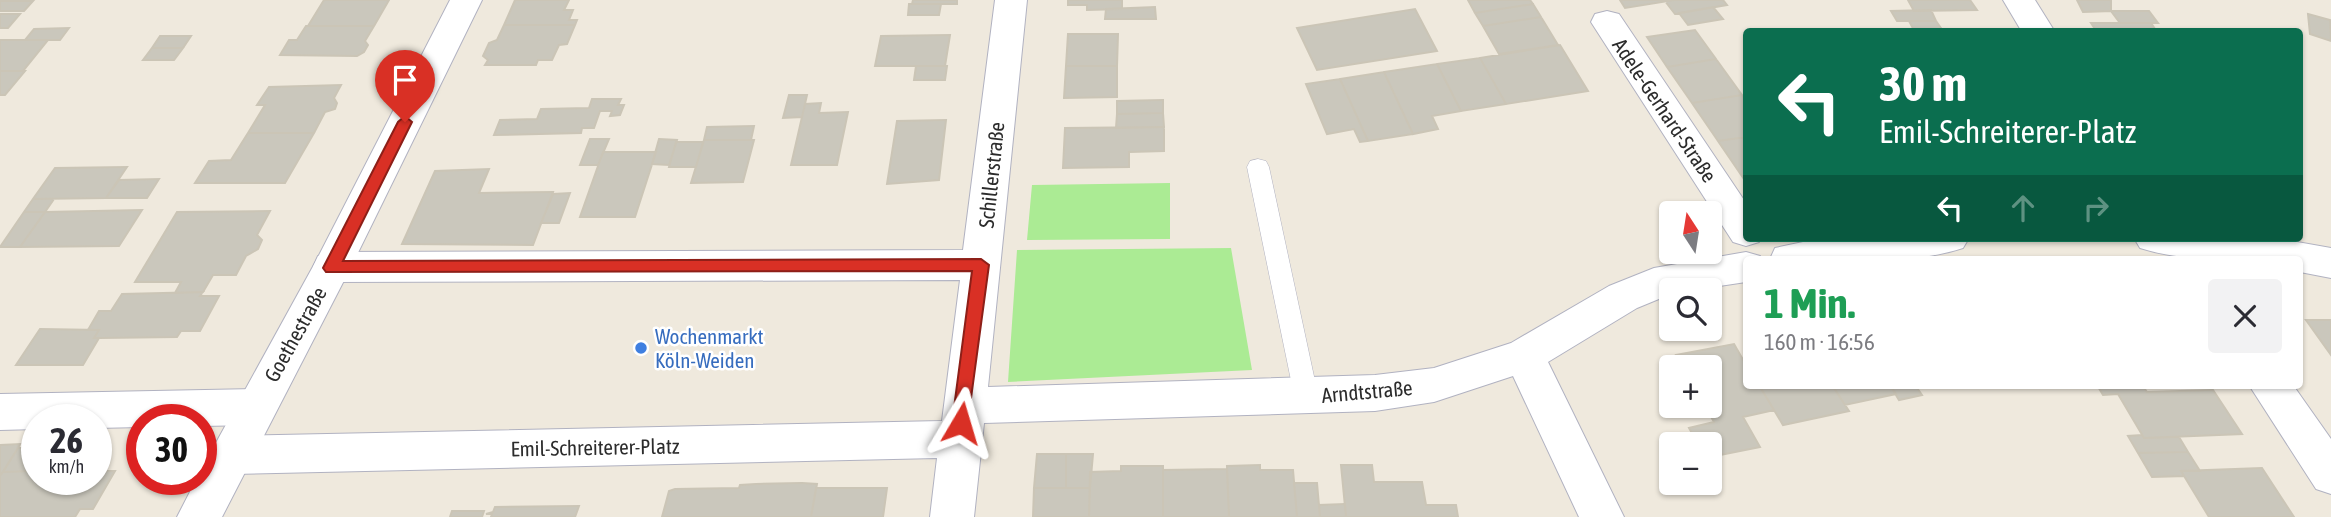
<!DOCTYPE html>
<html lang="de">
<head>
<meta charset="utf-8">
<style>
	body { margin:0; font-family:"Asap Condensed",sans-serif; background:#f2f2f3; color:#2b2b33; height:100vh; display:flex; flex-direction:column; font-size:26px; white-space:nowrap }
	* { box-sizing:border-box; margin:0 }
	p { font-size:23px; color:#7c7c81 }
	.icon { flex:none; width:38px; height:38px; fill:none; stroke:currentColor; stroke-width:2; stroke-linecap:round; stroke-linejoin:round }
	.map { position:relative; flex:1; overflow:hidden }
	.panel { position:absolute; left:1743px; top:256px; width:560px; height:133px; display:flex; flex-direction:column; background:#fff; border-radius:7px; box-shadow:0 2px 5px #0004 }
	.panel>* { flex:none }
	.hud { position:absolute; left:1743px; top:28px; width:560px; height:214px; border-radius:7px; box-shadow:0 2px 5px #0004; background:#0b6e4f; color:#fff; overflow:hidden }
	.needle { width:46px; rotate:348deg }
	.tools { position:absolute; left:1659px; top:201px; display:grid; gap:14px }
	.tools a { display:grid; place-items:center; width:63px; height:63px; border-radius:7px; background:#fff; box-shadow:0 2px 5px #0004; font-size:35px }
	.speed { position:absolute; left:21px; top:404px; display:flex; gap:14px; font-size:35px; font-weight:700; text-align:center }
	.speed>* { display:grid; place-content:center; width:91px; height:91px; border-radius:50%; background:#fff; box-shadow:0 2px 5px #0004; line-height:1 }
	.speed small { font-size:18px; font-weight:400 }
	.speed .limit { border:10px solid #d22; background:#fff; color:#111 }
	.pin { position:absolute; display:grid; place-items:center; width:60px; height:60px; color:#fff; margin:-72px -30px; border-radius:50% 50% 50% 0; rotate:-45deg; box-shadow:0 0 7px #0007 }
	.pin .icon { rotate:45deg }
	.me { position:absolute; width:77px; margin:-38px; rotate:7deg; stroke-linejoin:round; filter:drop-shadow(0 0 5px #0008) }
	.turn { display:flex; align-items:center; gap:24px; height:147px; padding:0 21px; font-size:32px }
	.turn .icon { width:91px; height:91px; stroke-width:2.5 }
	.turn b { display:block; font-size:49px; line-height:60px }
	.lanes { display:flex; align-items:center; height:66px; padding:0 21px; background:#0003; justify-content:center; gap:35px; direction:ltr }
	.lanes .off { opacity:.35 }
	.round { display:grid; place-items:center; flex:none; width:74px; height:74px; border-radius:7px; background:#f2f2f3 }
	.head { display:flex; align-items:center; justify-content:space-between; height:119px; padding:0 21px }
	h1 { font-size:42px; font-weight:700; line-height:52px; color:#1e9e55 }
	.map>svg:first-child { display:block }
	.green { fill:#abeb94 }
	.building { fill:#cac7bc; stroke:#cbc5b6; stroke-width:2 }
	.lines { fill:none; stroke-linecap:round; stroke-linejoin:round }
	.service-casing { stroke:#b1b2c1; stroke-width:1 }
	.minor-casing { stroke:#b1b2c1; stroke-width:2 }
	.tertiary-casing { stroke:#b1b2c1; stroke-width:2 }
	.service { fill:#fff; fill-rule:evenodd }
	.minor { fill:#fff; fill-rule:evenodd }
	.tertiary { fill:#fff; fill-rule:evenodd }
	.route { fill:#d93025; stroke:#8d1f18; stroke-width:2 }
	.shop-dot { fill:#3f7fe0; stroke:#fff; stroke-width:2.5 }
	.labels { text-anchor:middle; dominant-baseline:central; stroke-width:5; stroke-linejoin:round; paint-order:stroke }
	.street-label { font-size:21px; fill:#2c2c2c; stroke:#fff }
	.shop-label { font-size:21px; fill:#366cbe; stroke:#fff; text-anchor:start }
</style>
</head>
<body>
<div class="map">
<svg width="2331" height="517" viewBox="0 0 2331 517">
	<rect width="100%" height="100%" fill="#efe9dd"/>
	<path class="green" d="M 1170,183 L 1170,239 L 1027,240 L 1032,185 Z
		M 1231,248 L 1252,370 L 1008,382 L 1017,250 Z"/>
	<path class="building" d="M 324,0 L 389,0 L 374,26 L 308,26 Z
		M 515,0 L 569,0 L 564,10 L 573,10 L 569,20 L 577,20 L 575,25 L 504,25 Z
		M 913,0 L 957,0 L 957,4 L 912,4 Z
		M 1068,0 L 1122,0 L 1122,9 L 1087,10 L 1087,5 L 1068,5 Z
		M 1468,0 L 1530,0 L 1533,4 L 1475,13 Z
		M 1620,0 L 1674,0 L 1625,8 Z
		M 1674,0 L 1723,0 L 1727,5 L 1675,14 L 1665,1 Z
		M 1908,0 L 1970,0 L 1977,10 L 1914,11 Z
		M 2077,0 L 2111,0 L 2111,11 L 2083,12 Z
		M 0,1 L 33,1 L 24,11 L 0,11 Z
		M 909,4 L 941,4 L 939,15 L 908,15 Z
		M 1533,4 L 1541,17 L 1483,26 L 1475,13 Z
		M 1155,7 L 1156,19 L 1105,19 L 1106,9 Z
		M 1713,7 L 1723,19 L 1688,25 L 1679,13 Z
		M 1415,9 L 1437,51 L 1317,70 L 1297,28 Z
		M 1931,10 L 1936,21 L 1897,21 L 1891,11 Z
		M 2111,11 L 2149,11 L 2158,23 L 2120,23 Z
		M 0,14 L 20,14 L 8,28 L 0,28 Z
		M 2308,14 L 2330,20 L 2331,41 L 2310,34 Z
		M 1541,17 L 1558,45 L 1499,54 L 1483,26 Z
		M 1909,21 L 1936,21 L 1943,31 L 1915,32 Z
		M 2091,23 L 2151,23 L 2157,32 L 2097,32 Z
		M 504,25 L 575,25 L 567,44 L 559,45 L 552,60 L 538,60 L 536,65 L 485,65 L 488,60 L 483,56 L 489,43 L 497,40 Z
		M 306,26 L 374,26 L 365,41 L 368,45 L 364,52 L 357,56 L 280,55 L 289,40 L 297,40 Z
		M 69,28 L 60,40 L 25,40 L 34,29 Z
		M 1695,30 L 1716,59 L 1667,67 L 1647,37 Z
		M 1068,34 L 1118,34 L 1117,66 L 1066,66 Z
		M 950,35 L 945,66 L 875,66 L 881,36 Z
		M 160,36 L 191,36 L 183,48 L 152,48 Z
		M 0,40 L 48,40 L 23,71 L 0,71 Z
		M 1560,45 L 1588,91 L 1506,104 L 1480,58 Z
		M 152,48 L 183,48 L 174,60 L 143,60 Z
		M 1480,58 L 1506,104 L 1461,111 L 1437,64 Z
		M 1716,59 L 1742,95 L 1692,103 L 1667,67 Z
		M 1437,64 L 1461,111 L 1432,116 L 1438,129 L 1413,134 L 1384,72 Z
		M 916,66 L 947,66 L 945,80 L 914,80 Z
		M 1066,66 L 1117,66 L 1117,97 L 1064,98 Z
		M 0,71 L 25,71 L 5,95 L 0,95 Z
		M 1384,72 L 1413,134 L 1368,141 L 1340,79 Z
		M 1340,79 L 1368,141 L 1360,142 L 1354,129 L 1327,134 L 1306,84 Z
		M 341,85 L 334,98 L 337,103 L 335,109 L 325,112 L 314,133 L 248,133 L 265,105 L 257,105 L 269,87 Z
		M 789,95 L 807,95 L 802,117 L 783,118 Z
		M 1742,95 L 1746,101 L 1746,137 L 1718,141 L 1692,103 Z
		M 592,99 L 621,99 L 618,105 L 624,105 L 620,115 L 610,116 L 612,111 L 600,111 L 594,128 L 582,128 L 581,133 L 494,135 L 500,120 L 537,119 L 541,109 L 589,108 Z
		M 1163,100 L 1163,113 L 1117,114 L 1117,101 Z
		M 821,103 L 819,113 L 848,112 L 837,165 L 791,165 L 805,104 Z
		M 1163,113 L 1164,127 L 1116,128 L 1117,114 Z
		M 946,120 L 939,180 L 887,184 L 897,121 Z
		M 754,126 L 751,140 L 704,140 L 707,127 Z
		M 1164,127 L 1164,151 L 1129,152 L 1129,167 L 1063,168 L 1065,128 Z
		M 248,133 L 314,133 L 285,183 L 195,183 L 209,161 L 231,160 Z
		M 1746,137 L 1746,182 L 1718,141 Z
		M 590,139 L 609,139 L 598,165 L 580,165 Z
		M 659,139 L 677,140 L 669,165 L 652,164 Z
		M 704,140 L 754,140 L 743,182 L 691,183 Z
		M 676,142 L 703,142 L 696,167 L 669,167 Z
		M 603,152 L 656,152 L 635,217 L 580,217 Z
		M 127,167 L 106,198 L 33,199 L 55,168 Z
		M 489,169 L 479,193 L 553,192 L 533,245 L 402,244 L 435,171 Z
		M 159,179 L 147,198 L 106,198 L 119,180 Z
		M 570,193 L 559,223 L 541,223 L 553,194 Z
		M 33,199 L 54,199 L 45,212 L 24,212 Z
		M 142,210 L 119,246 L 20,247 L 45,212 Z
		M 270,211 L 257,235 L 262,240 L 258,249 L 246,256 L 236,275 L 213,275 L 203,292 L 175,293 L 181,282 L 135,282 L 177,212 Z
		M 24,212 L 45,212 L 20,247 L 0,247 Z
		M 203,292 L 200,296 L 219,296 L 200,331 L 181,331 L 177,337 L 99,338 L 94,338 L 99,330 L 88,330 L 99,311 L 111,311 L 122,294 Z
		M 2306,320 L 2331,320 L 2331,355 Z
		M 40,329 L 99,330 L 94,338 L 99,338 L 83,365 L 16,365 Z
		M 1734,344 L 1746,365 L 1746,385 L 1759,385 L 1774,410 L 1743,417 L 1760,447 L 1710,457 L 1710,444 L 1698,444 L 1689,428 L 1714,422 L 1705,406 L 1710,406 L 1710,368 L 1683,368 L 1676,355 Z
		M 1759,385 L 1832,385 L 1849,411 L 1783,425 Z
		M 1832,385 L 1890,385 L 1896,394 L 1845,405 Z
		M 1890,385 L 1915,385 L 1922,395 L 1899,400 Z
		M 2097,385 L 2142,385 L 2147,392 L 2213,390 L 2242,434 L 2144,438 L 2118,394 L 2103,395 Z
		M 2142,435 L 2144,438 L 2179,437 L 2188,452 L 2138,453 L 2128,436 Z
		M 20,444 L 18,448 L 0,476 L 0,445 Z
		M 18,448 L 37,448 L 37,463 L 32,471 L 3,472 Z
		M 2188,452 L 2200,471 L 2181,471 L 2184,476 L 2152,477 L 2138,453 Z
		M 1037,454 L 1066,454 L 1066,488 L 1034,488 Z
		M 1066,454 L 1093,454 L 1090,488 L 1066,488 Z
		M 1260,465 L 1260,470 L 1293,470 L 1297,517 L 1229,517 L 1227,466 Z
		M 1341,465 L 1372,465 L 1374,482 L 1422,482 L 1426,505 L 1456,505 L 1458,517 L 1346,517 Z
		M 1121,466 L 1163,466 L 1163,517 L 1089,517 L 1090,472 L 1121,471 Z
		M 2262,468 L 2294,517 L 2209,517 L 2181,471 Z
		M 1227,469 L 1229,517 L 1163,517 L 1163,470 Z
		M 32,471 L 37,471 L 37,480 L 96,480 L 96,471 L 115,471 L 93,509 L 80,509 L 75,517 L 0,517 L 0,476 L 3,472 Z
		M 802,483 L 817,484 L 811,517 L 662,517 L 669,491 L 675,489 L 739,488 L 740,485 L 756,484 Z
		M 1294,483 L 1317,483 L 1320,517 L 1297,517 Z
		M 816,488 L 887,488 L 883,517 L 811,517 Z
		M 1034,488 L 1090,488 L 1089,517 L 1033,517 Z
		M 1345,504 L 1346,517 L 1320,517 L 1319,505 Z
		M 579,506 L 575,517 L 491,517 L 492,514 L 486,514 L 493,512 L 495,507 Z
		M 452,511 L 484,511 L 482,517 L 450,517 Z"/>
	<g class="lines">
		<defs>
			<path id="service" d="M 1258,159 L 1266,161 L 1269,167 L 1318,395 L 1315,402 L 1306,405 L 1297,402 L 1294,395 L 1247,167 L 1250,161 Z"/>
			<path id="minor" d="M 995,0 L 1027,0 L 988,387 L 1375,375 L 1434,368 L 1511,343 L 1609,286 L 1654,268 L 1746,252 L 1760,256 L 1761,259 L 1746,259 L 1746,282 L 1693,290 L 1671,290 L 1671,294 L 1637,308 L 1548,362 L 1624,517 L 1579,517 L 1513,376 L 1434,402 L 1375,411 L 984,423 L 974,517 L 930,517 L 937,458 L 232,474 L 217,468 L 210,455 L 217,442 L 232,436 L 942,421 L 960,280 L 332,282 L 318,278 L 313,267 L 318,256 L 332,252 L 963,250 Z
				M 2003,0 L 2035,0 L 2055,32 L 2022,32 Z
				M 1607,11 L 1619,14 L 1746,203 L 1746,238 L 1762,238 L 1759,242 L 1746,246 L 1733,242 L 1591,22 L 1595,14 Z
				M 1822,238 L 1969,238 L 1963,248 C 1906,267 1830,259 1770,259 L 1775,248 Z
				M 2134,238 L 2275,238 L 2331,248 L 2331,278 L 2300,272 L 2300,259 C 2248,259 2190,264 2140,248 Z
				M 2249,385 L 2293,385 L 2331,439 L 2331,494 L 2316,489 Z
				M 256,389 L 271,394 L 277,407 L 271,420 L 256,425 L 201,426 L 201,420 L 142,420 L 142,427 L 96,428 L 96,420 L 37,420 L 37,429 L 0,430 L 0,394 Z"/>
			<path id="tertiary" d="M 450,0 L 482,0 L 351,267 L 222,517 L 177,517 L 196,480 L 201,480 L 201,470 L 316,261 Z"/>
		</defs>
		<use href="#service" class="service-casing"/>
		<use href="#minor" class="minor-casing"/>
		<use href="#tertiary" class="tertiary-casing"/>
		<use href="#service" class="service"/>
		<use href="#minor" class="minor"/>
		<use href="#tertiary" class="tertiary"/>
	</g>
	<path class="route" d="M 405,116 L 412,122 L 343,261 L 981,259 L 989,265 L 967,428 L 961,430 L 955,428 L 952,423 L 972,271 L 326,272 L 323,268 L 398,122 Z"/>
	<circle class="shop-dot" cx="641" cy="348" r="7"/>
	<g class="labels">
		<g class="street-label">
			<text transform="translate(1665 110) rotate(56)">Adele-Gerhard-Straße</text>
			<text transform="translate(991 175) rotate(-84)">Schillerstraße</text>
			<text transform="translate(295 334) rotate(-61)">Goethestraße</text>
			<text transform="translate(1367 391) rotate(-5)">Arndtstraße</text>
			<text transform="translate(595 447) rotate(-1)">Emil-Schreiterer-Platz</text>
		</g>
		<g class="shop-label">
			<text x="655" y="336">Wochenmarkt<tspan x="655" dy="24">Köln-Weiden</tspan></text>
		</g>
	</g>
</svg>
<div class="tools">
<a><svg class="needle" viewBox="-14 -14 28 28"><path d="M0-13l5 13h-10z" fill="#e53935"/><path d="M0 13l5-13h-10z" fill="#7c7c81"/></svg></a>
<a><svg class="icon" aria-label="search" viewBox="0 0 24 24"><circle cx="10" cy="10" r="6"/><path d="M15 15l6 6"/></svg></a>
<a>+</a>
<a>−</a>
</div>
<div class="speed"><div>26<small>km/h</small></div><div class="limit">30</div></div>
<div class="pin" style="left:405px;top:122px;background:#d93025"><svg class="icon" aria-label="arrive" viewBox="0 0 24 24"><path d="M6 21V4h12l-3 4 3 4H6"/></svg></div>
<svg class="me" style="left:961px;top:423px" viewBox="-20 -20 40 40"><path d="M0-17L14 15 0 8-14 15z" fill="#d93025" stroke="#fff" stroke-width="4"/></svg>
<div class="hud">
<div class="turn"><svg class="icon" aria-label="left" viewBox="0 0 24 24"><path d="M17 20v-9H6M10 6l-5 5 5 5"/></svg><div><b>30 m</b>Emil-Schreiterer-Platz</div></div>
<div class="lanes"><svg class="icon" aria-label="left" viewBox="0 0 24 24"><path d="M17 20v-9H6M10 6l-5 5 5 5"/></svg><svg class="icon off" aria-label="ahead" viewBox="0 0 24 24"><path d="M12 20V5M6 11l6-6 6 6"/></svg><svg class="icon off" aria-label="right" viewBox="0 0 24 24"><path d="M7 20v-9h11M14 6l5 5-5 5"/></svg></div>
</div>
<section class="panel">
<div class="head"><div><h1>1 Min.</h1><p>160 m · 16:56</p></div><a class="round"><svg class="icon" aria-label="close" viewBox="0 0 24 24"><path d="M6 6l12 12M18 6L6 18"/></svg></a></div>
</section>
</div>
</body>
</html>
